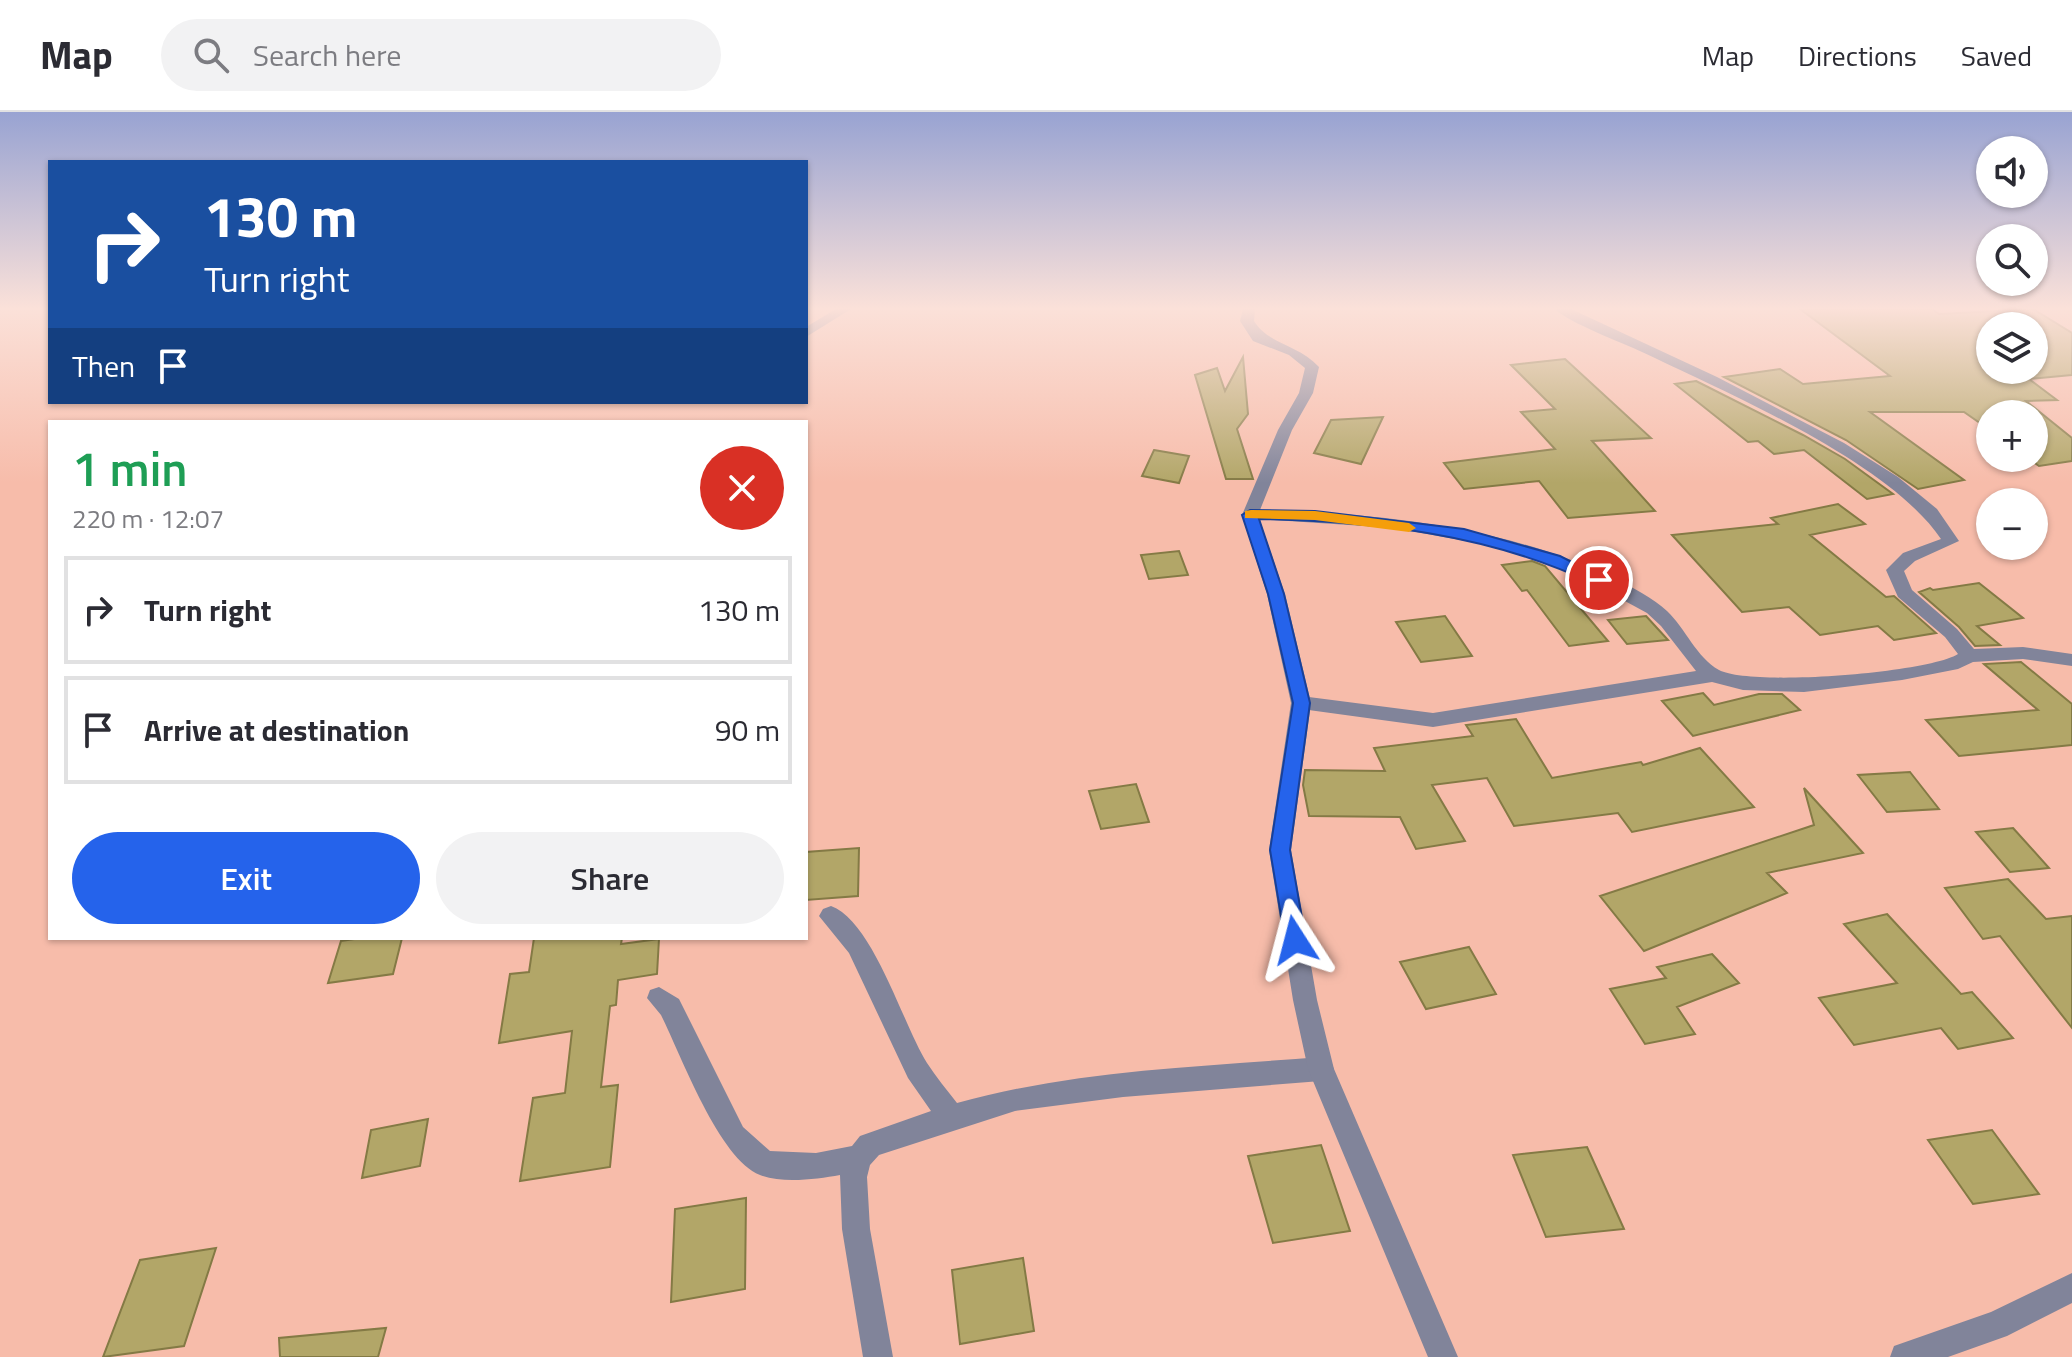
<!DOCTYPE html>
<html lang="en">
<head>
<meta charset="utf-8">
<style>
	body { margin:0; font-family:"Titillium Web",sans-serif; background:#f2f2f3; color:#2b2b33; height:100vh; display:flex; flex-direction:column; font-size:30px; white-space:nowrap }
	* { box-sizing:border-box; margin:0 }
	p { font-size:26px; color:#7c7c81 }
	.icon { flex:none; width:44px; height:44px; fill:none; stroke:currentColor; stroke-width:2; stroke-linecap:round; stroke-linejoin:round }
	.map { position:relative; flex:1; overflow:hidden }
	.drawer { position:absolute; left:48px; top:308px; width:760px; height:520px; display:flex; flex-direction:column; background:#fff; border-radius:0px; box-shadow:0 2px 6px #0004 }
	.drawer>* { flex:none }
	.hud { position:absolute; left:48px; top:48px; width:760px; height:244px; border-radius:0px; box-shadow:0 2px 6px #0004; background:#1a4fa0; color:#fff; overflow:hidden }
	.tools { position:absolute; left:1976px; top:24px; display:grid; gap:16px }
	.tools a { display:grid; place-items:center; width:72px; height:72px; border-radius:50%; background:#fff; box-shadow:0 2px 6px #0004; font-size:40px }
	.pin { position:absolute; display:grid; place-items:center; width:68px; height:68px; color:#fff; margin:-34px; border:4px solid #fff; border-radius:50%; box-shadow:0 2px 8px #0007 }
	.me { position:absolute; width:88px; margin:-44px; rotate:351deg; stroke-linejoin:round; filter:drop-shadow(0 0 6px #0008) }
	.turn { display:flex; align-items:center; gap:28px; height:168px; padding:0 24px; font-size:36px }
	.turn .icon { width:104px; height:104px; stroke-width:2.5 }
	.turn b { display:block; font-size:56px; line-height:68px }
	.then { display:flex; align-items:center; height:76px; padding:0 24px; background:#0003; gap:16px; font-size:30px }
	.round { display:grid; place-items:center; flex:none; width:84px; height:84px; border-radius:42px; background:#f2f2f3 }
	.overview { display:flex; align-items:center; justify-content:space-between; height:136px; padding:0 24px }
	h1 { font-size:48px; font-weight:600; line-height:60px; color:#1e9e55 }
	.button { display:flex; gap:16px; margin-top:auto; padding:16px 24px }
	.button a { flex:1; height:92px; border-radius:48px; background:#2563eb; color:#fff; font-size:32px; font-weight:600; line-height:92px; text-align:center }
	.button a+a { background:#f2f2f3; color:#2b2b33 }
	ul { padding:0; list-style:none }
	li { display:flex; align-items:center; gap:24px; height:108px; margin:0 16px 12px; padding:0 8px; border:4px solid #e1e1e2; border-radius:0px }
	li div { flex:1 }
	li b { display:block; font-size:30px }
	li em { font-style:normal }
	header { display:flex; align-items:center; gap:48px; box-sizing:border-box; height:112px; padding:0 40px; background:#fff; border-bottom:2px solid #e1e1e2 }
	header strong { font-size:38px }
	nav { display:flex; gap:44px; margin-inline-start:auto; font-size:28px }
	.search { width:560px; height:72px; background:#f2f2f3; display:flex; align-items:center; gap:20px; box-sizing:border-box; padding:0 28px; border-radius:44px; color:#7c7c81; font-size:30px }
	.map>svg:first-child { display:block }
	.building { fill:#b2a668; stroke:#847a45; stroke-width:2; fill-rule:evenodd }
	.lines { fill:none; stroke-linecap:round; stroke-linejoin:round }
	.minor { fill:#81849a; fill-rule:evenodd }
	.tertiary { fill:#81849a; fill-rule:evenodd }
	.route { fill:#2563eb; stroke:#184099; stroke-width:2 }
	.slow { fill:#f59e0b }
</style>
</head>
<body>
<header>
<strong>Map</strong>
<div class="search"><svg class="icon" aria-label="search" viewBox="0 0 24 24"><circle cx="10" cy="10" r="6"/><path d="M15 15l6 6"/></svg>Search here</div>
<nav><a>Map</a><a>Directions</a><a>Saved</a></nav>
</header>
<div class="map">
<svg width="2072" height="1245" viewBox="0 0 2072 1245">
	<rect width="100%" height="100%" fill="#f7bcaa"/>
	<path class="building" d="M 1800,197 L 1932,197 L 1939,202 L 2033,197 L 2072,221 L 2072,263 L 2029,267 L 2057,288 L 2026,289 L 2072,326 L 2072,349 L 2039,354 L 2028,346 L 2034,346 L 2034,302 L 1990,302 L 1990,318 L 1964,300 L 1870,300 L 1964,368 L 1918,377 L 1846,328 L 1724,265 L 1780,257 L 1803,272 L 1890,264 ZM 1990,214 L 2034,214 L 2034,258 L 1990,258 Z
		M 1243,245 L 1248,302 L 1237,317 L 1253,367 L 1226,367 L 1195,263 L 1217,256 L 1225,279 Z
		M 1565,247 L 1651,326 L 1592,329 L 1655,399 L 1568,406 L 1539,369 L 1464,377 L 1444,351 L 1555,337 L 1521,300 L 1555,297 L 1511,253 Z
		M 1696,269 L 1803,323 L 1845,347 L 1893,382 L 1867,387 L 1804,338 L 1774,342 L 1758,329 L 1748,330 L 1675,272 Z
		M 1383,305 L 1361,352 L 1314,341 L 1331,308 Z
		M 1154,338 L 1189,344 L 1179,371 L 1142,364 Z
		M 1838,392 L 1865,412 L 1810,423 L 1886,485 L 1894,484 L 1936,521 L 1894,528 L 1878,514 L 1820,523 L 1789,495 L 1742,500 L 1672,423 L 1778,412 L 1771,406 Z
		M 1179,439 L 1188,463 L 1149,467 L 1141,443 Z
		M 1532,449 L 1545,454 L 1608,529 L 1569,534 L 1527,478 L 1522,479 L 1502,453 Z
		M 1979,471 L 2023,506 L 1977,514 L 2000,533 L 1975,534 L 1959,515 L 1919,480 L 1930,476 L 1933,478 Z
		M 1445,504 L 1472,544 L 1421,550 L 1396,510 Z
		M 1646,504 L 1668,528 L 1627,532 L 1608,508 Z
		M 2021,550 L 2072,592 L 2072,633 L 1959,644 L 1926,608 L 2038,598 L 1984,552 Z
		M 1703,581 L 1714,593 L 1759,582 L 1782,582 L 1800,598 L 1693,624 L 1662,589 Z
		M 1516,607 L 1552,666 L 1641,650 L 1643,653 L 1700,636 L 1754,695 L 1632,720 L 1618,701 L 1514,714 L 1487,666 L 1432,673 L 1465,729 L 1416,737 L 1400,705 L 1309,704 L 1303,673 L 1305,658 L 1385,659 L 1374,636 L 1473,624 L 1466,613 Z
		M 1910,660 L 1939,697 L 1887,700 L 1858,663 Z
		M 1136,672 L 1149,710 L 1101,717 L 1089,679 Z
		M 1804,676 L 1863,741 L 1767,761 L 1787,781 L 1644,839 L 1600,784 L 1814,713 Z
		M 2013,716 L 2049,756 L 2010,760 L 1976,720 Z
		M 859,736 L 858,784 L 806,788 L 806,740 Z
		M 2008,767 L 2046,807 L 2072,804 L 2072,916 L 2000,824 L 1983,827 L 1945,776 Z
		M 1887,802 L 1961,882 L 1972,880 L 2013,926 L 1958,937 L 1941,916 L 1854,933 L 1819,886 L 1897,871 L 1844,812 Z
		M 361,826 L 402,826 L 393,862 L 328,871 L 341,829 Z
		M 534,826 L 622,826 L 621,832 L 659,827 L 657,862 L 618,868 L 616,893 L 610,894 L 601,975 L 618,973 L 610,1055 L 520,1069 L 533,986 L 565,981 L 572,919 L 499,931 L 510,862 L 529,860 Z
		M 1469,835 L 1496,882 L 1426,897 L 1400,850 Z
		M 1712,842 L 1739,871 L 1677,895 L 1695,922 L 1645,932 L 1610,877 L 1666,866 L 1657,855 Z
		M 428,1007 L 420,1054 L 362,1066 L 371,1018 Z
		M 1992,1018 L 2039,1082 L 1973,1092 L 1928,1028 Z
		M 1321,1033 L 1350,1119 L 1273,1131 L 1248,1044 Z
		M 1587,1035 L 1624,1117 L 1546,1125 L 1513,1043 Z
		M 746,1086 L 745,1177 L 671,1190 L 675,1097 Z
		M 216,1136 L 184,1234 L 103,1245 L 140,1148 Z
		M 1023,1146 L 1034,1219 L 960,1232 L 952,1158 Z
		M 386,1216 L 378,1245 L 280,1245 L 279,1226 Z"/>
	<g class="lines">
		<path class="minor" d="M 836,197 L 851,197 L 806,225 L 806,215 Z
			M 1555,197 L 1571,197 L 1717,265 L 1844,331 L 1898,365 L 1937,397 L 1959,429 L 1915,449 L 1904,459 L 1912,478 L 1957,517 L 1974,537 L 2023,535 L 2072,542 L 2072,554 L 2023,547 L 1973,550 L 1958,557 L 1902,568 L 1804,580 L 1743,578 L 1712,570 L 1433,615 L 1294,596 L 1291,591 L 1301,584 L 1433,601 L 1696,559 L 1661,514 L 1647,501 L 1577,463 L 1532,446 L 1488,433 L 1394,416 L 1244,406 L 1242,403 L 1250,398 C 1349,400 1448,408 1543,438 C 1577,449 1642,475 1667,499 C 1686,517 1696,545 1719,558 C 1751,575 1928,561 1958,542 L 1945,525 L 1898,485 L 1886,458 L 1903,441 L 1941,427 C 1889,350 1728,281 1642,240 C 1621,230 1569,211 1555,197 Z
			M 831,794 C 873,809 903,913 927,951 C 936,965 947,978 957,991 C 1075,958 1199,955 1321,945 L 1330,949 L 1334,957 L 1330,965 L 1321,969 L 1123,985 L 1015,999 L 879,1043 L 870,1053 L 867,1065 L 870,1117 L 893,1245 L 863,1245 L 842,1117 L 840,1063 C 817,1067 783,1072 760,1063 C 719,1047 681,943 661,903 L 647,886 L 650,878 L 659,875 L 679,887 L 743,1015 L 770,1039 L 816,1041 L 852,1034 L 860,1024 L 931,999 L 908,966 L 849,841 L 819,804 L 823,797 Z
			M 2072,1161 L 2072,1191 L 2007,1224 L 1948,1245 L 1890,1245 L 1894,1234 L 1991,1200 Z"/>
		<path class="tertiary" d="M 1243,197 L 1255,197 L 1254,209 C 1269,233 1298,232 1319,255 L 1313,281 L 1292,318 L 1258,403 L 1285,482 L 1311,591 L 1291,738 L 1317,888 L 1334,957 L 1458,1245 L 1428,1245 L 1308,957 L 1293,888 L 1269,738 L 1291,591 L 1267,482 L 1242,403 L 1278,318 L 1299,281 L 1305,256 L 1289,243 L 1253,229 L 1240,209 Z"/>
	</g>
	<linearGradient id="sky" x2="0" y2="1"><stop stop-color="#98a3d2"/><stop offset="0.53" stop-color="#fbe1d9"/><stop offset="1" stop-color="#fbe1d9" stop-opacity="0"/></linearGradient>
	<rect width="2072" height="371" fill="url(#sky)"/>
	<path class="route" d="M 1250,398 L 1315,399 L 1464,417 L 1560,444 L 1607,468 L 1599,473 L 1594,472 C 1490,422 1373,409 1259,407 L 1284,482 L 1310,591 L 1290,738 L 1306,828 L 1303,834 L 1295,837 L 1288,834 L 1285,828 L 1270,738 L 1293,591 L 1268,482 L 1242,403 Z"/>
	<path class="slow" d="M 1251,398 L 1315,399 L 1409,411 L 1416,416 L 1409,420 L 1315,408 L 1245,406 L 1245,399 Z"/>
</svg>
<div class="tools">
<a><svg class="icon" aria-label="sound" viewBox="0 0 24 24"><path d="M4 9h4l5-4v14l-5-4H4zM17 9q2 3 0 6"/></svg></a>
<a><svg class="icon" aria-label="search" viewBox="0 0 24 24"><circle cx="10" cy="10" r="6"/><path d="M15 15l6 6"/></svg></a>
<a><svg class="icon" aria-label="layers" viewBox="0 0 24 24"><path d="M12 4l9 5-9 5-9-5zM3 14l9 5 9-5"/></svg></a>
<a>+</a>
<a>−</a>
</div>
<div class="pin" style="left:1599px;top:468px;background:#d93025"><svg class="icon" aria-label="arrive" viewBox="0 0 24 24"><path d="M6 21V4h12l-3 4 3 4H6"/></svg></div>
<svg class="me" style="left:1295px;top:828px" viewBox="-20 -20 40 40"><path d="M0-17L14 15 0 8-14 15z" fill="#2563eb" stroke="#fff" stroke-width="4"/></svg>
<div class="hud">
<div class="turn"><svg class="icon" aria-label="right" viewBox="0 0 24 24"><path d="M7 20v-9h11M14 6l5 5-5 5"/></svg><div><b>130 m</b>Turn right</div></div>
<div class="then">Then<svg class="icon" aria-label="arrive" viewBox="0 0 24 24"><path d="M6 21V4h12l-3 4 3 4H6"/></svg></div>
</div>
<section class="drawer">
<div class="overview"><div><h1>1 min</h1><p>220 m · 12:07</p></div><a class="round" style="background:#d93025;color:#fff"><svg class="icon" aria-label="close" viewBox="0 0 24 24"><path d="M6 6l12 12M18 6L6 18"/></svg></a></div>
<ul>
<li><svg class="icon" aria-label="right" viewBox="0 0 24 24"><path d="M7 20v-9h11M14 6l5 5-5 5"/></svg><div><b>Turn right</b></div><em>130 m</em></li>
<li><svg class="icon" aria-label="arrive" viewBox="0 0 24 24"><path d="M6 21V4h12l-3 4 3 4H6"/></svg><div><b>Arrive at destination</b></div><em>90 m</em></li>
</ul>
<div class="button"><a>Exit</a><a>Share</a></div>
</section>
</div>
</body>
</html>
